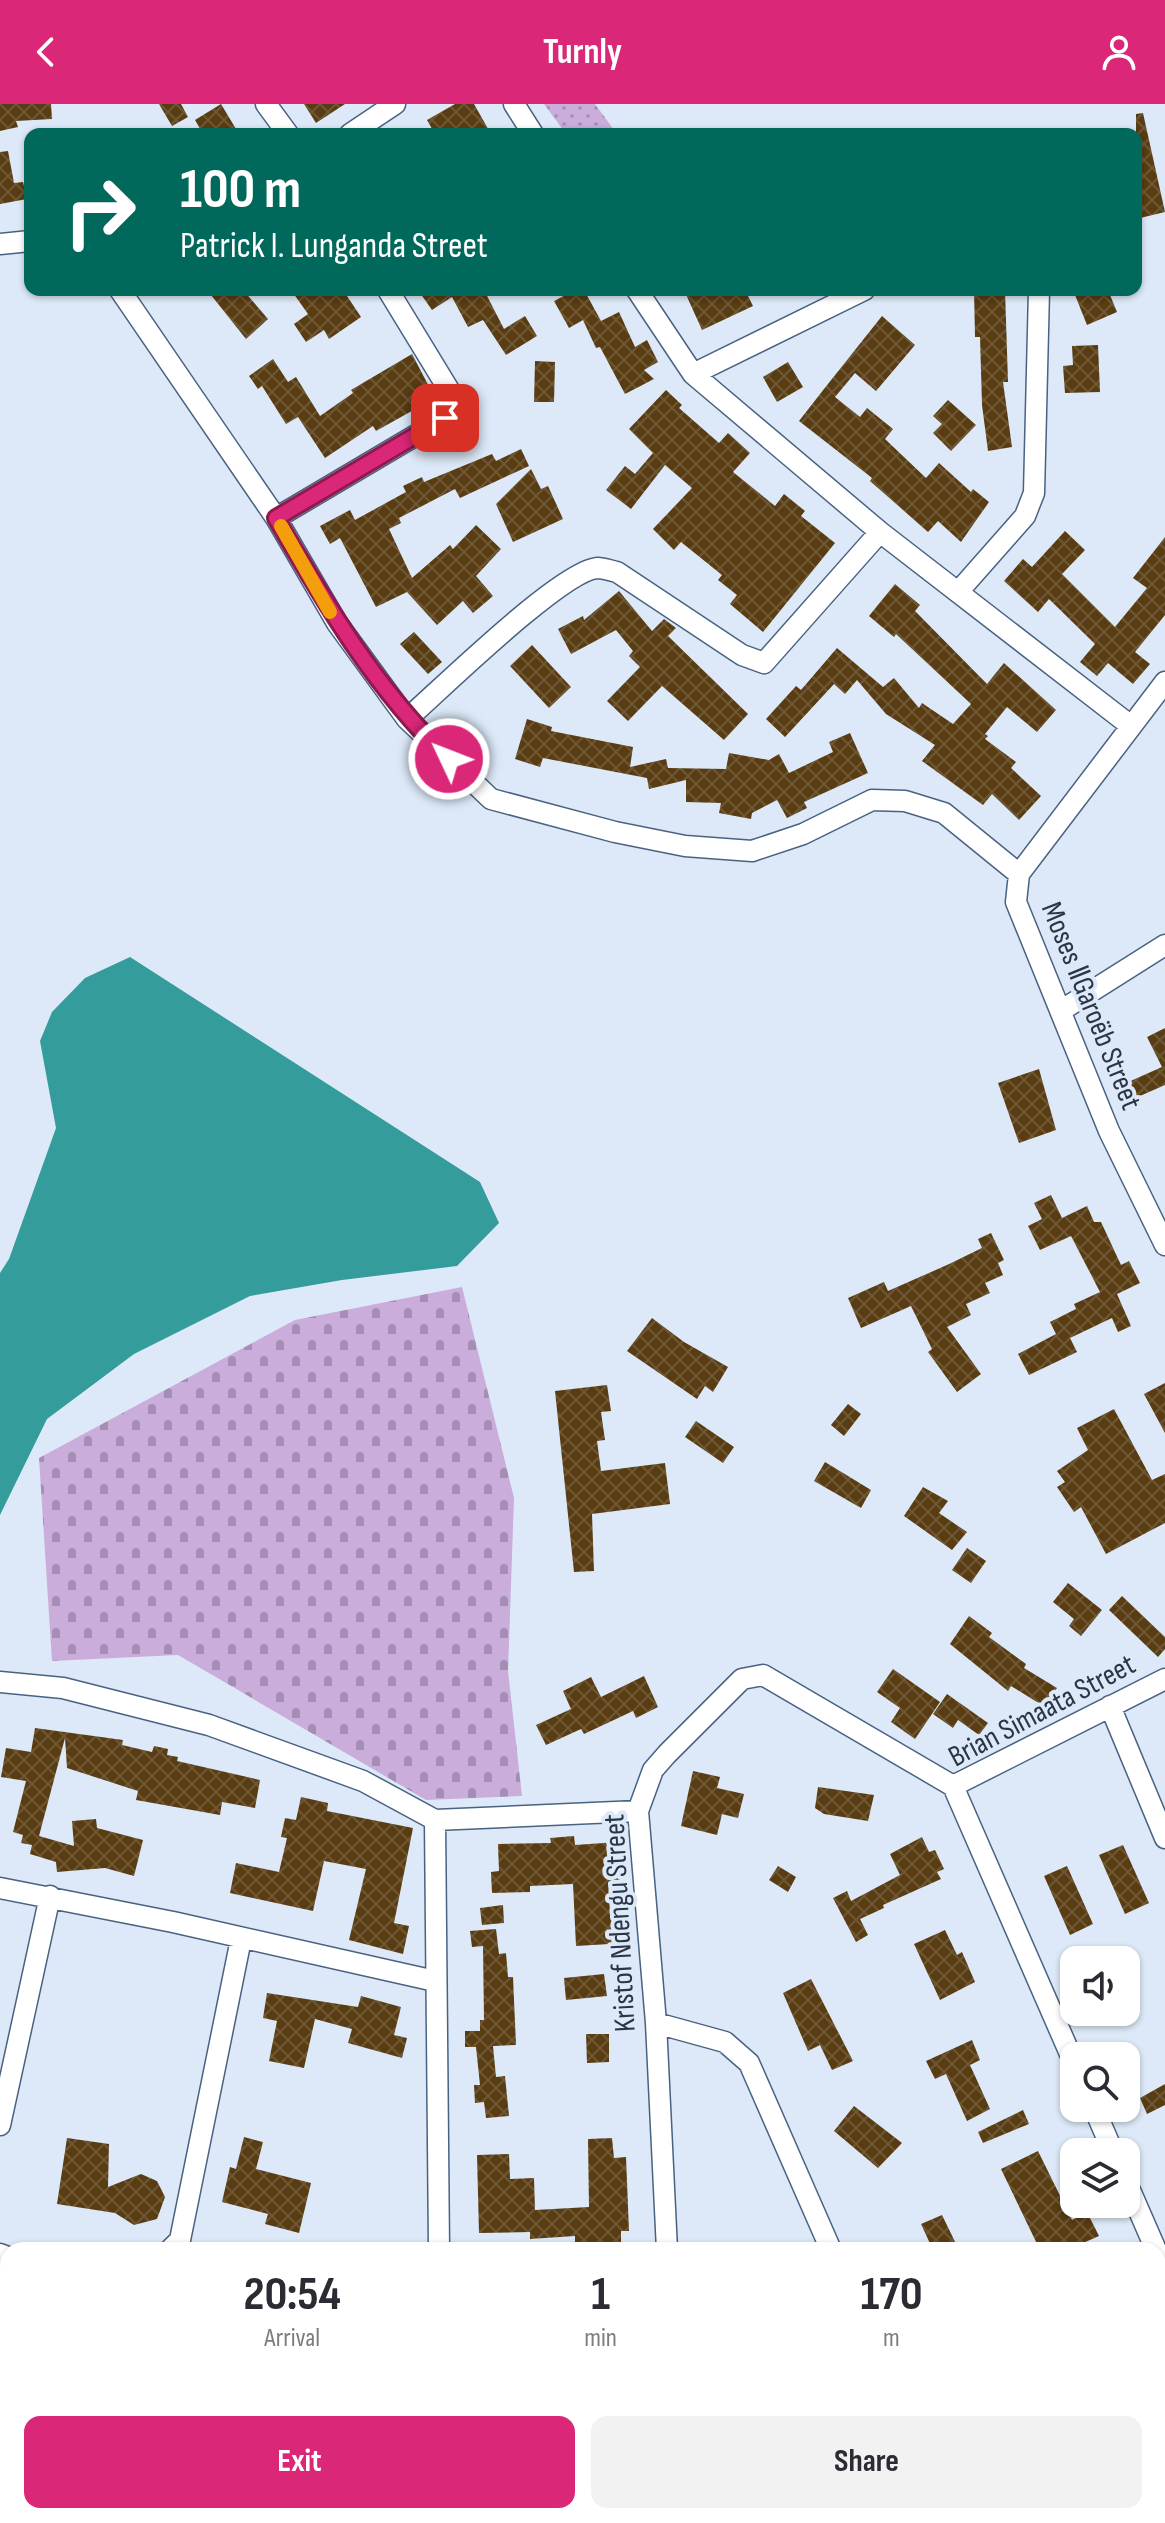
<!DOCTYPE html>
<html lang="en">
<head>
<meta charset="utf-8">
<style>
	body { margin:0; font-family:"Sofia Sans Condensed",sans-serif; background:#f2f2f3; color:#2b2b33; height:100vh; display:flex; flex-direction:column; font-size:30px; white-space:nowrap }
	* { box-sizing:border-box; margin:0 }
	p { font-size:26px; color:#7c7c81 }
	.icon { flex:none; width:44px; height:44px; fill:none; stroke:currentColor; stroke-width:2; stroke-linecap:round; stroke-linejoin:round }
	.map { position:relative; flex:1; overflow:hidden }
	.details { position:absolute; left:0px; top:2138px; width:1166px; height:282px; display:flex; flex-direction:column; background:#fff; border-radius:24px 24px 0 0; box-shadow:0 2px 6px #0004 }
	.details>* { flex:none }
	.hud { position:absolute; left:24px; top:24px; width:1118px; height:168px; border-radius:16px; box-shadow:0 2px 6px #0004; background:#00695c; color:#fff; overflow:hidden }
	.buttons { position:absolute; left:1060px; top:1842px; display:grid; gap:16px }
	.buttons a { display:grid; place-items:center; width:80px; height:80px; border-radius:16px; background:#fff; box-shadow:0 2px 6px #0004; font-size:40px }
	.pin { position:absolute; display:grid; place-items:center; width:68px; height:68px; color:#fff; margin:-34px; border-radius:16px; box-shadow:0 4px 12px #0006 }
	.me { position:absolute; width:88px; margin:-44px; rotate:313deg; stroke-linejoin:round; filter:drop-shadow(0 0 6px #0008) }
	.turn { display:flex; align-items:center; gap:28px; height:168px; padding:0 24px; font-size:36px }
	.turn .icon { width:104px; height:104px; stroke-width:2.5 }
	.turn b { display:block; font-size:56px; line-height:68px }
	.eta { display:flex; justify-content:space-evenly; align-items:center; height:136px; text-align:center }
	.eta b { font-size:48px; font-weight:700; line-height:56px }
	.cta { display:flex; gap:16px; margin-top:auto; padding:16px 24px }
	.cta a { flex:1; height:92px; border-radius:16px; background:#db2777; color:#fff; font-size:32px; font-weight:700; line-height:92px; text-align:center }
	.cta a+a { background:#f2f2f3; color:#2b2b33 }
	header { display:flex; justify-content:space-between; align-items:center; height:104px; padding:0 24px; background:#db2777; color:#fff; font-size:36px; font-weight:700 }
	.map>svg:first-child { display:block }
	.grass { fill:url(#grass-dots) }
	.cemetery { fill:url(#cemetery-stones) }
	.water { fill:#349c9a }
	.building { fill:url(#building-cross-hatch) }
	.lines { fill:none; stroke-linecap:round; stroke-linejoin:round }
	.minor-casing { stroke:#486282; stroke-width:23 }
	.minor { stroke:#fff; stroke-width:20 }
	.route-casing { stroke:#8e194d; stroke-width:20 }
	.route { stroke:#db2777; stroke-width:14 }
	.slow { stroke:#f59e0b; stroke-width:14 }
	.labels { text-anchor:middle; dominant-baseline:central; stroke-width:8; stroke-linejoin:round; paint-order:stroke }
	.street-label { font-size:30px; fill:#2a3645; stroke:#dde9f8 }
</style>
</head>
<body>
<header><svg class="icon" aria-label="back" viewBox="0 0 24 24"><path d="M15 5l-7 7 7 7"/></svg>Turnly<svg class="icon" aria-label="person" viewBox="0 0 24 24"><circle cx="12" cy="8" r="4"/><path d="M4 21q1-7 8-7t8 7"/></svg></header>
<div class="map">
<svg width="1165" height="2419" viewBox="0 0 1165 2419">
	<defs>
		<pattern id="grass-dots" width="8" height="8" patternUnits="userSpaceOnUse" patternTransform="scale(2)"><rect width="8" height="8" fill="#caadda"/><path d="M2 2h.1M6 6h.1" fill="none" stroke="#a48eb3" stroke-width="1.8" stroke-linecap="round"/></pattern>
		<pattern id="cemetery-stones" width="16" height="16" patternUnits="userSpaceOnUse" patternTransform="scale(2)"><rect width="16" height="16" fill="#caadda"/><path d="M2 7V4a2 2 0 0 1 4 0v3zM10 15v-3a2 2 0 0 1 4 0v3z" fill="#a48eb3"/></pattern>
		<pattern id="building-cross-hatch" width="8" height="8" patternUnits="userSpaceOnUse" patternTransform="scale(2)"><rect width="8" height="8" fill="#593c11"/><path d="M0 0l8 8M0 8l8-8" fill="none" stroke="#6d5735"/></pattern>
	</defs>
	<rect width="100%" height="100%" fill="#dde9f8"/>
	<path class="grass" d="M 544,0 L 595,0 L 617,30 L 566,30 Z"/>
	<path class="cemetery" d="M 462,1183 L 514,1394 L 508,1567 L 522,1692 L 426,1696 L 178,1551 L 52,1557 L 39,1354 L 295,1216 Z"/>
	<path class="water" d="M 130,853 L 480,1078 L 499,1119 L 457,1162 L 342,1176 L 250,1192 L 134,1250 L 47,1315 L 0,1411 L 0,1169 L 9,1155 L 56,1024 L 40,937 L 52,908 L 85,874 Z"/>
	<path class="building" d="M 0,0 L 51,0 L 52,15 L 16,17 L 18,23 L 0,27 Z
		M 159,0 L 181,0 L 188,13 L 172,22 Z
		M 221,0 L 239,30 L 203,30 L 195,16 Z
		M 304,0 L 345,0 L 316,19 Z
		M 455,0 L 474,0 L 491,30 L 435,30 L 427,16 Z
		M 1143,9 L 1165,108 L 1136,115 L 1136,10 Z
		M 8,47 L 14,79 L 23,78 L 27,95 L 0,100 L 0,48 Z
		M 207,186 L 243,186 L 268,215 L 246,235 Z
		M 291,186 L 343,186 L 361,213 L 329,235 L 324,226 L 306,238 L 294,220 L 308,210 Z
		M 418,186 L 484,186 L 504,225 L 525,212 L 537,232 L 506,251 L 483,216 L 468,223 L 452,193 L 432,206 Z
		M 575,186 L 584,186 L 601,217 L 619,208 L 635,243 L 647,236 L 658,258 L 644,266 L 654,275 L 625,290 L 600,243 L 596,244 L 583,216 L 569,224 L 554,197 Z
		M 684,186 L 745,186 L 753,202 L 702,226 Z
		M 974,186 L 1005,186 L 1008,278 L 1003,278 L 1012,343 L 988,347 L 982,301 L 980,233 L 975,233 Z
		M 1073,186 L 1108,186 L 1117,208 L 1087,221 Z
		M 882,212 L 915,241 L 876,287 L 855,269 L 835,293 L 860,313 L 867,304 L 893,325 L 885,335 L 926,374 L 939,359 L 971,388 L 973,385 L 989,398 L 961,438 L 938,417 L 928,428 L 870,377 L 872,374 L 799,317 L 824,285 L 828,288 L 824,285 Z
		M 1098,241 L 1100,288 L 1065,289 L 1063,262 L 1073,261 L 1072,242 Z
		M 412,250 L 435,294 L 376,327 L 373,322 L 325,354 L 298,313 L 286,320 L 262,282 L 258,285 L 249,272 L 273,255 L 288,278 L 296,273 L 320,312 L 353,289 L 351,286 Z
		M 535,257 L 555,258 L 554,298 L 534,298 Z
		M 788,258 L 803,283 L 777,298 L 763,273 Z
		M 666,286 L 682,301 L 679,304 L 719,339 L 728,329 L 750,349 L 733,368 L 775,402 L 784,390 L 805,407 L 801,412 L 835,439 L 763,528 L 730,500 L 737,491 L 718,476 L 722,471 L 681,438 L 674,446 L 653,425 L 692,384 L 665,361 L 631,405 L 606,386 L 625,362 L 635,370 L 653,349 L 629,325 Z
		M 948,296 L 976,321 L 951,347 L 933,329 L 942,320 L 933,312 Z
		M 521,345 L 529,362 L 460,394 L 455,385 L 399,414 L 401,419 L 389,425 L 412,474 L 450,441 L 453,445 L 476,421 L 501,445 L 476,472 L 493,492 L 473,509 L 463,497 L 437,521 L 407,488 L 376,503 L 340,434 L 330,440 L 320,422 L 350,406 L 355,416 L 406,388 L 403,382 L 422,373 L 424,378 L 492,350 L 496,357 Z
		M 531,365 L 541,385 L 548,382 L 563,415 L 513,438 L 496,400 Z
		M 1065,427 L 1085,446 L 1062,470 L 1115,523 L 1147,484 L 1133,474 L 1165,433 L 1165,511 L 1135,548 L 1150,560 L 1133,580 L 1108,559 L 1097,572 L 1080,558 L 1095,540 L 1049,495 L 1038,508 L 1004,477 L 1023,455 L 1032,463 Z
		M 895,480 L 920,501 L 915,507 L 987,580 L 1004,559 L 1056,606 L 1037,628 L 1007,603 L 985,630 L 988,632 L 985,635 L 1016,658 L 1011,664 L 1041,692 L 1019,716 L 992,690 L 983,701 L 922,657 L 935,641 L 886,610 L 857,576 L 845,590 L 834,580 L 785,633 L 766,615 L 796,582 L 801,586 L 837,544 L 883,583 L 894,574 L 919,604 L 922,599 L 953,620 L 971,600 L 896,530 L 894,533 L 869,512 Z
		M 619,487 L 652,527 L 664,515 L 676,524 L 668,532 L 748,610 L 724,636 L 662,582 L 628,617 L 607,597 L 640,563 L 629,552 L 633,547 L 616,526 L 571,550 L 558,525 L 583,512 L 584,516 Z
		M 414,528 L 442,558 L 428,570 L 400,540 Z
		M 532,541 L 571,583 L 549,604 L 510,562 Z
		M 527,615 L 552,623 L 551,627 L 633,643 L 630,663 L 666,655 L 668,664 L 726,665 L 729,649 L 769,656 L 779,650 L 789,669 L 833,648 L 829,638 L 850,629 L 868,669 L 804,698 L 807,704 L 787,714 L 777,696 L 752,709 L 751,715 L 719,709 L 721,699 L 686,698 L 686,676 L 649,685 L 647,674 L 543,654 L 540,663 L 515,655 Z
		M 1165,924 L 1165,981 L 1133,995 L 1126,979 L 1162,963 L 1147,933 Z
		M 1039,965 L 1056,1026 L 1019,1039 L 998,979 Z
		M 1051,1091 L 1062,1114 L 1087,1102 L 1094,1118 L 1101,1118 L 1121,1161 L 1129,1157 L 1140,1179 L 1117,1190 L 1131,1222 L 1118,1228 L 1112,1214 L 1070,1234 L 1077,1248 L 1029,1271 L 1018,1250 L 1056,1230 L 1050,1218 L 1076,1205 L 1074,1200 L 1100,1188 L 1071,1132 L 1040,1146 L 1028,1122 L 1042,1115 L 1034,1099 Z
		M 991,1129 L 1004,1156 L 998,1159 L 1003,1171 L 985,1179 L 990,1189 L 966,1200 L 971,1211 L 947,1223 L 981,1270 L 957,1288 L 928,1248 L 932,1245 L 911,1202 L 861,1224 L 848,1194 L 884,1178 L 888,1187 L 947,1161 L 982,1144 L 978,1135 Z
		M 652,1214 L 684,1238 L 728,1263 L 713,1288 L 705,1282 L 697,1295 L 627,1247 Z
		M 1165,1279 L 1165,1329 L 1144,1290 Z
		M 607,1281 L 611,1307 L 601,1308 L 605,1336 L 597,1337 L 601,1367 L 665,1359 L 670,1400 L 592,1410 L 594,1467 L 574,1468 L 555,1287 Z
		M 848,1300 L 861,1310 L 844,1332 L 831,1321 Z
		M 1114,1305 L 1152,1376 L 1165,1370 L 1165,1419 L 1106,1450 L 1081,1403 L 1074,1408 L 1057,1383 L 1065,1378 L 1057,1367 L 1088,1346 L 1077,1324 Z
		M 696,1317 L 734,1343 L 723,1359 L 685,1333 Z
		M 825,1358 L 871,1386 L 861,1404 L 814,1377 Z
		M 923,1383 L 948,1397 L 939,1409 L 967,1428 L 952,1446 L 904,1412 Z
		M 967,1444 L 986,1457 L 971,1479 L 952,1466 Z
		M 1068,1479 L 1102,1506 L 1081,1532 L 1069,1522 L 1074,1515 L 1053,1498 Z
		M 1122,1492 L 1165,1533 L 1165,1545 L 1158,1553 L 1109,1506 Z
		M 969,1512 L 992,1529 L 989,1533 L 1026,1560 L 1024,1564 L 1057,1584 L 1045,1603 L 1011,1582 L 1008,1587 L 950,1540 Z
		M 893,1565 L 940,1598 L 915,1635 L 891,1618 L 900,1604 L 877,1588 Z
		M 644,1572 L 658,1603 L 636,1614 L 633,1607 L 584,1630 L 581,1625 L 546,1641 L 536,1621 L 571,1605 L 563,1587 L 591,1573 L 601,1593 Z
		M 947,1590 L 988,1619 L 979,1631 L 958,1616 L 953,1624 L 933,1610 Z
		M 35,1624 L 123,1636 L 122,1641 L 152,1648 L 154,1642 L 168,1645 L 167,1651 L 178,1653 L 177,1657 L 260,1676 L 255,1704 L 222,1698 L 220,1711 L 136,1696 L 138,1687 L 67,1664 L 65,1634 L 39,1732 L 74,1742 L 72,1717 L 96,1715 L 97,1724 L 143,1736 L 134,1772 L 105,1764 L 57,1768 L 56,1758 L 30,1750 L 32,1741 L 21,1739 L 23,1731 L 13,1728 L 26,1677 L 1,1673 L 6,1644 L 31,1648 Z
		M 693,1667 L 720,1673 L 717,1684 L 744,1690 L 738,1714 L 722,1710 L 717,1731 L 681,1722 Z
		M 818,1683 L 874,1691 L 868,1717 L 824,1710 L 815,1704 Z
		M 301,1693 L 328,1699 L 327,1707 L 413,1724 L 394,1819 L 409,1822 L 403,1850 L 349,1836 L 366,1765 L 324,1757 L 313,1807 L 230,1789 L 236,1759 L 279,1768 L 287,1734 L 281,1733 L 285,1714 L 296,1716 Z
		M 574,1732 L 575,1741 L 618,1738 L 620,1778 L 608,1778 L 610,1808 L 624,1807 L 626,1839 L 576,1842 L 573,1780 L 530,1782 L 530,1788 L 492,1789 L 491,1768 L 499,1767 L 498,1740 L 551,1739 L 550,1734 Z
		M 922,1733 L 929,1748 L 935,1746 L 944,1765 L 937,1768 L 941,1775 L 883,1801 L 884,1804 L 860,1815 L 868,1831 L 856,1838 L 833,1794 L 847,1787 L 851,1797 L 900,1771 L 890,1750 Z
		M 1123,1741 L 1149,1799 L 1125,1810 L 1099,1751 Z
		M 778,1762 L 796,1773 L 788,1788 L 769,1776 Z
		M 1067,1762 L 1093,1820 L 1070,1831 L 1044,1772 Z
		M 503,1801 L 504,1819 L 482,1821 L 480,1804 Z
		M 496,1825 L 499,1850 L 506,1849 L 508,1873 L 513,1873 L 516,1941 L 493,1942 L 496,1973 L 505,1972 L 509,2012 L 486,2014 L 484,1998 L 475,1999 L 474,1981 L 480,1981 L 476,1943 L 465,1943 L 465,1927 L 480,1927 L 480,1916 L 484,1916 L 483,1842 L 472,1843 L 470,1827 Z
		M 945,1826 L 957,1851 L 962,1848 L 975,1878 L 940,1896 L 914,1840 Z
		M 604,1870 L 607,1892 L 566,1896 L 564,1874 Z
		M 811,1875 L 853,1957 L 832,1966 L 820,1941 L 808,1947 L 783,1889 Z
		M 267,1889 L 358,1903 L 361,1892 L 401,1903 L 394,1931 L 407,1934 L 402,1954 L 348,1939 L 352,1925 L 315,1915 L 304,1964 L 269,1957 L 277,1917 L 263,1914 Z
		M 586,1930 L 609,1930 L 609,1958 L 587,1959 Z
		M 972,1936 L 980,1956 L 970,1961 L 990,2005 L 967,2017 L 946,1970 L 935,1975 L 926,1957 Z
		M 1165,1980 L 1165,2001 L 1147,2010 L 1140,1994 Z
		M 854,2002 L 902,2039 L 878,2064 L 834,2027 Z
		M 1023,2006 L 1029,2020 L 983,2039 L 978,2028 Z
		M 244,2033 L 263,2038 L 256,2065 L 311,2079 L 299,2129 L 265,2120 L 268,2110 L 222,2098 L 230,2063 L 236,2065 Z
		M 67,2034 L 109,2040 L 108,2083 L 141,2070 L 157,2077 L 165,2093 L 157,2115 L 134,2121 L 115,2109 L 57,2100 Z
		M 612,2034 L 614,2054 L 626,2053 L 629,2127 L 621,2127 L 621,2146 L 575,2146 L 575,2132 L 530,2135 L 530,2128 L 479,2129 L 477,2051 L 509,2050 L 510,2075 L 534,2074 L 535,2106 L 589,2103 L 588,2035 Z
		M 1038,2047 L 1072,2116 L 1087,2108 L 1099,2132 L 1067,2146 L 1040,2146 L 1001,2065 Z
		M 942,2111 L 959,2146 L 933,2146 L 921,2120 Z"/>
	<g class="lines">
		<defs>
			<path id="minor" d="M 266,0 L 288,30
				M 514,0 L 533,30
				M 350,30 L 395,0
				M 0,140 L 30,137
				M 120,186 L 276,414 L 337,519 L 407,615 L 491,695 L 615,728 L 685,742 L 752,747 L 803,730 L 872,696 L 905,697 L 944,709 L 1019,770
				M 637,186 L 693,270 L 880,428 L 1131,622
				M 693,270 L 864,186
				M 276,414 L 445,314 L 451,302 L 449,286 L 388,186
				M 958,488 L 1025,412 L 1034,389 L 1039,186
				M 1165,578 L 1019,770 L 1016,798 L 1109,1027 L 1165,1141
				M 407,615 C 439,587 563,465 598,464 C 604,464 611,467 617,468 L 742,551 L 764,559 L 880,428
				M 1062,906 L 1165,841
				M 0,1578 L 63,1584 L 209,1621 L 363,1677 L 435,1716 L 638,1707
				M 1110,1602 L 1165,1734
				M 435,1716 L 439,2146
				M 0,1784 L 173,1818 L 435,1877
				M 656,1919 L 725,1938 L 749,1959 L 831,2146
				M 1074,1959 L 953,1682 L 1165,1575
				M 1094,2004 L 1113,2048
				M 0,2021 L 50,1792
				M 1126,2077 L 1156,2146
				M 170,2146 L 180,2136 L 241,1835
				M 667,2146 L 656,1919 L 638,1707 L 653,1666 L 667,1650 L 742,1575 L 763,1571 L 953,1682
				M 0,2150 L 8,2153
				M 1158,2150 L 1165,2166
				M 0,2311 L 8,2313
				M 441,2412 L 441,2419
				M 674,2412 L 674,2419
				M 949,2412 L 952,2419"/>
		</defs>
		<use href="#minor" class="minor-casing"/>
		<use href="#minor" class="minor"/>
	</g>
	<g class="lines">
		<defs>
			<path id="route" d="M 445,314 L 276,414 C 326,501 376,586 449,655"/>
		</defs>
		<use href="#route" class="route-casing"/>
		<use href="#route" class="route"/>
		<path class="slow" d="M 281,422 L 330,508"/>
	</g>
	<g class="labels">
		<g class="street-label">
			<text transform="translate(1091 902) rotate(68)">Moses ǁGaroëb Street</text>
			<text transform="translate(1042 1607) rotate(-28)">Brian Simaata Street</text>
			<text transform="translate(620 1819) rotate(-93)">Kristof Ndengu Street</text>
		</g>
	</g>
</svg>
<div class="buttons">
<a><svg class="icon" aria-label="sound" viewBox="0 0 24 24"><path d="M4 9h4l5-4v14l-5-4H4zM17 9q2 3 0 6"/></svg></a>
<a><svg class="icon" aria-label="search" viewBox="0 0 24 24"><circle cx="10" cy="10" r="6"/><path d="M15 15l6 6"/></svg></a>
<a><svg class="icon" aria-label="layers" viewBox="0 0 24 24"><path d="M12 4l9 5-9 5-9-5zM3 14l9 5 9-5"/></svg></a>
</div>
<div class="pin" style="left:445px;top:314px;background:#d93025"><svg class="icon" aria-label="arrive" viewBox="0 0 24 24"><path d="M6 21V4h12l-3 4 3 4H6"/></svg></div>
<svg class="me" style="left:449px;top:655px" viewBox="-20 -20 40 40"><circle r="17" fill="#db2777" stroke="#fff" stroke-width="3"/><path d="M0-11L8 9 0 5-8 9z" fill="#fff"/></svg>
<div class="hud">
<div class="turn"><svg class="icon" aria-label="right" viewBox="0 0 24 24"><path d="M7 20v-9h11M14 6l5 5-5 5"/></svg><div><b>100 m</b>Patrick I. Lunganda Street</div></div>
</div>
<section class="details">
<div class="eta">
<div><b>20:54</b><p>Arrival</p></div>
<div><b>1</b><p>min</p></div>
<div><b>170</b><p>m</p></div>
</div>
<div class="cta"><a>Exit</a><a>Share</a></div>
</section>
</div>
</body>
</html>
